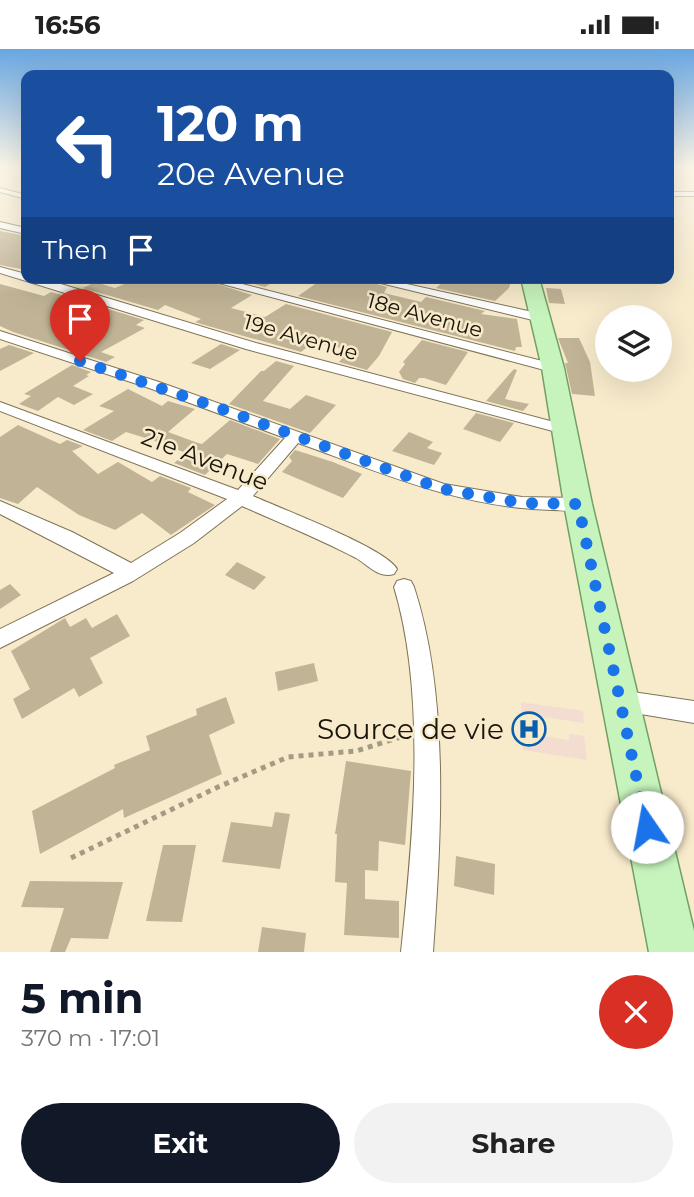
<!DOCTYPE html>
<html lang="en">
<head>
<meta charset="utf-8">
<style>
	body { margin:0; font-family:Montserrat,sans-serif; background:#f2f2f2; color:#222; height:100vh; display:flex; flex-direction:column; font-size:26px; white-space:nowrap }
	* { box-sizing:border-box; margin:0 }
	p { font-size:23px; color:#767676 }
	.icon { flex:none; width:38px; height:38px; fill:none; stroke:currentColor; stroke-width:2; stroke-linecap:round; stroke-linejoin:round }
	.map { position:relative; height:903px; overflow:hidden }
	.details { display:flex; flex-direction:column; background:#fff; flex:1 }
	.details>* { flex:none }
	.top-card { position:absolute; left:21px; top:21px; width:653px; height:214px; border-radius:14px; box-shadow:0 7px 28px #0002; background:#1a4fa0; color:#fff; overflow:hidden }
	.tools { position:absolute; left:595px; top:256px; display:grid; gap:14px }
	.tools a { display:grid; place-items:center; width:77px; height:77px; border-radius:50%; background:#fff; box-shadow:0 7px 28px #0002; font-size:35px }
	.pin { position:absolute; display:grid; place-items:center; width:60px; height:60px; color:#fff; margin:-72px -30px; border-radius:50% 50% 50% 0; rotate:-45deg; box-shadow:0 0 7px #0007 }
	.pin .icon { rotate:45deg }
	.me { position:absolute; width:77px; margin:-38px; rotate:348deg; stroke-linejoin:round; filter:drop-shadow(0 0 5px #0008) }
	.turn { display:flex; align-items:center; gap:24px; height:147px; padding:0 21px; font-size:32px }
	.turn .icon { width:91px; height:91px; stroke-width:2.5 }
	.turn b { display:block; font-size:49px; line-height:60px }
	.then { display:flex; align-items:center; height:66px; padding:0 21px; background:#0003; gap:14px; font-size:26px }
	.round { display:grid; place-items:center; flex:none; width:74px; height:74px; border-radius:37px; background:#f2f2f2 }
	.summary { display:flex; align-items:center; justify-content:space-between; height:119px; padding:0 21px }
	h1 { font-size:42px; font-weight:700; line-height:52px; color:#111827 }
	.primary-button { display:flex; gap:14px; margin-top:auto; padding:14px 21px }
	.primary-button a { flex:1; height:80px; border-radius:42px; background:#111827; color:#fff; font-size:28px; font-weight:700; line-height:80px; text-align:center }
	.primary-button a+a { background:#f2f2f2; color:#222 }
	.status { display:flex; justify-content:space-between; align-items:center; height:49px; padding:0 35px; background:#fff; direction:ltr }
	.status svg { height:19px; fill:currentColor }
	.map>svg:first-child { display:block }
	.medical { fill:#f3ddd0 }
	.building { fill:#c1b496 }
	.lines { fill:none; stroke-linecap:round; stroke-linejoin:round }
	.street-casing { stroke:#7f7357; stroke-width:2 }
	.primary-casing { stroke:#71a161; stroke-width:3 }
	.path { stroke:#a59b84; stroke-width:5; stroke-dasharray:5 5; stroke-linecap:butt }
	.street { fill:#fff; fill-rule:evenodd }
	.primary { fill:#c7f4bd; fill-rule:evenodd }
	.route { stroke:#1a73e8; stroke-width:12; stroke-dasharray:0 21.6 }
	.labels { text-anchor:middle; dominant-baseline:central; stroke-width:5; stroke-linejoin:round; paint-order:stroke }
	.far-street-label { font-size:21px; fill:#191409; stroke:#f8ebcc }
	.street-label { font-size:24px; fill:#191409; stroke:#f8ebcc }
	.near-poi-label { font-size:28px; fill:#191409; stroke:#f8ebcc; text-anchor:end }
</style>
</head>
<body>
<div class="status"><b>16:56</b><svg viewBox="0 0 49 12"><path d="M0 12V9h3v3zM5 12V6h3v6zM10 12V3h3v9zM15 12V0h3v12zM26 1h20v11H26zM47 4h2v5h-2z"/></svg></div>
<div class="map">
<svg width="694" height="903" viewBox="0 0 694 903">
	<rect width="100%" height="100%" fill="#f8ebcc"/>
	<path class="medical" d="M 521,653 L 583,662 L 584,674 L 536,667 L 537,686 L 569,691 L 569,685 L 584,687 L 587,711 L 523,701 Z"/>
	<path class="building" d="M 0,182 L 26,187 L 26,221 L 0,216 Z
		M 138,229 L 198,229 L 252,246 L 231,259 L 265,268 L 286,255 L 392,283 L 379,307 L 367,321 L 339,313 L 349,301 L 314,293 L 301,303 L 201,275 L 195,273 L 201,270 L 165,256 L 158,261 L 83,239 L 95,233 L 115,239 Z
		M 231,229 L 279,229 L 265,238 Z
		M 324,229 L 358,229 L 387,238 L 384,244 L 421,253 L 426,248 L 485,262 L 481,265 L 517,270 L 522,298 L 516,298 L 515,302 L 298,247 Z
		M 447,229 L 512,229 L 509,239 L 495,252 L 436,239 Z
		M 0,235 L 44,247 L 51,243 L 66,247 L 144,271 L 136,276 L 145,279 L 101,303 L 115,308 L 106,313 L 13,283 L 0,277 Z
		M 546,239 L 561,240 L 565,255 L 549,254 Z
		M 558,289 L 579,289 L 590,313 L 595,347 L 572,345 L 565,314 L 568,314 Z
		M 422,291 L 468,303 L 446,336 L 424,329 L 419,329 L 415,334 L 403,330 L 399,323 L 405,315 L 403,313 Z
		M 221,295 L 240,301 L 210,320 L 191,314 Z
		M 9,296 L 34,304 L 0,322 L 0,300 Z
		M 276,312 L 294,317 L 263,352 L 290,360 L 306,346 L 336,356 L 310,384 L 229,355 L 261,322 L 264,322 Z
		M 72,316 L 91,323 L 86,326 L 89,327 L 73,337 L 93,345 L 74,356 L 58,348 L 38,362 L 19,355 L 31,347 L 24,345 Z
		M 514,320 L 517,321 L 505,350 L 529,355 L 523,362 L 486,352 Z
		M 128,340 L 162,357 L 168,352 L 195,360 L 168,383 L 198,394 L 202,395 L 230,371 L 280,390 L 258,415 L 227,405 L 205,426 L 174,414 L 186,404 L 155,392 L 126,383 L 112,392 L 83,381 L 114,362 L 99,357 Z
		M 476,364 L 514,374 L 500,393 L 463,380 Z
		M 18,376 L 60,395 L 67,391 L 83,397 L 72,402 L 98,425 L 118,413 L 152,433 L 160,427 L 191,439 L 188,443 L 215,456 L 171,486 L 142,464 L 115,481 L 79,466 L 37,438 L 18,455 L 0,449 L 0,388 Z
		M 409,383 L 433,393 L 427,399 L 442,404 L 434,416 L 392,402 Z
		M 295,401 L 333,413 L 362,425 L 343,449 L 282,423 L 292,412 L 289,408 Z
		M 237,513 L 266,528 L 254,541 L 225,526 Z
		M 10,535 L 21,546 L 0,560 L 0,541 Z
		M 117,565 L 130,587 L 90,609 L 103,634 L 79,648 L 74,639 L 22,670 L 13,650 L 30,640 L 11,602 L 65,569 L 70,578 L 86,569 L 92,579 Z
		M 314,614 L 318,632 L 278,642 L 275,623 Z
		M 226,648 L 235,674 L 209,686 L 222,725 L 124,769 L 123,760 L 40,805 L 32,762 L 115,719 L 114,716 L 150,701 L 146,687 L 197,666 L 196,660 Z
		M 346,712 L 411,722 L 405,796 L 379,792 L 378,822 L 365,821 L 365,850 L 399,852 L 399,889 L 344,886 L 347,834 L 335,833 L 337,785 L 335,785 Z
		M 275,763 L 290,765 L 280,820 L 222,813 L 231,773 L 272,778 Z
		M 163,796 L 196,796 L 182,873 L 146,872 Z
		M 456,807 L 495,815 L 494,846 L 454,837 Z
		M 30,832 L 123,833 L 108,890 L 71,889 L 65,903 L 50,903 L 64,859 L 21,858 Z
		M 262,878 L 306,884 L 304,903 L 258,903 Z"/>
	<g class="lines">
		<defs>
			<path id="street" d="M 21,119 L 26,119 L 26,121 L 22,121 Z
				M 0,139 L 26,146 L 26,150 L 0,143 Z
				M 668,143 L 694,143 L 694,147 L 668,147 Z
				M 0,173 L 26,179 L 26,185 L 0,179 Z
				M 0,218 L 26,225 L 26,229 L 41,229 L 256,294 L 569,377 L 572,380 L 564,385 L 246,300 L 0,224 Z
				M 200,229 L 219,229 L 558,316 L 560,319 L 558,322 L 548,322 Z
				M 360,229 L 380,229 L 541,265 L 547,269 L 541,273 Z
				M 0,282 L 159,333 L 444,435 L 522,448 L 578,449 L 587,455 C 580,465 563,461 552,461 C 461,459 382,424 298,394 L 253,447 C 279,459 386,499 397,520 L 394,525 C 379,530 368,516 356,509 C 319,490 280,474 242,457 L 194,494 L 133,532 L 0,599 L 0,580 L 114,524 L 0,465 L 0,452 L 72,483 L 131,514 L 180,484 L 227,450 L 0,362 L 0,353 L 238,441 L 285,389 L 149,339 L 0,290 Z
				M 404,530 L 411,532 L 414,538 C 450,648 441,789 433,903 L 401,903 C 413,790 427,648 394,538 L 397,532 Z
				M 619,641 L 694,652 L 694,674 L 611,660 L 607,652 L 611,644 Z"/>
			<path id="primary" d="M 521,229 L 539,229 L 564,319 L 592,455 L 694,882 L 694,903 L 649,903 L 564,455 L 542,319 Z"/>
		</defs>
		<use href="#street" class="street-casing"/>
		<use href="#primary" class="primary-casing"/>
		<path class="path" d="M 71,809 L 218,738 L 288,708 L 356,702 L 407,686"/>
		<use href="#street" class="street"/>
		<use href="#primary" class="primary"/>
	</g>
	<linearGradient id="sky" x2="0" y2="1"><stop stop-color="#69a6e1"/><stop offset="0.48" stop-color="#fcf6e8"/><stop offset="1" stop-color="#fcf6e8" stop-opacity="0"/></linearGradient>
	<rect width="694" height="246" fill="url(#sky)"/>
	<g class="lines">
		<path class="route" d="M 80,312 L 225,361 L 442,440 L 522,454 L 578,455 L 647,778"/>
	</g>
	<defs>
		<symbol id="hospital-ring" viewBox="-11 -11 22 22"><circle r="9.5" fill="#f8ebcc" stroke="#095fad" stroke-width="1.5"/><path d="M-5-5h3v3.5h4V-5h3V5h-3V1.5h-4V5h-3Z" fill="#095fad"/></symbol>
	</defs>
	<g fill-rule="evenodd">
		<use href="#hospital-ring" x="510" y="661" width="38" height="38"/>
	</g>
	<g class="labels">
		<g class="far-street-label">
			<text transform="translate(425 266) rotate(15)">18e Avenue</text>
			<text transform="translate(301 288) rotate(16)">19e Avenue</text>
		</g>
		<g class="street-label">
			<text transform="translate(205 410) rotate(21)">21e Avenue</text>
		</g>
		<g class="near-poi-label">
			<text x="504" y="680">Source de vie</text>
		</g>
	</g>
</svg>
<div class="tools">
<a><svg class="icon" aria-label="layers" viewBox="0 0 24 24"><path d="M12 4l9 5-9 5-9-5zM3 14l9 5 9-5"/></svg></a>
</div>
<div class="pin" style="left:80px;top:312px;background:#d93025"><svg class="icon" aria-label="arrive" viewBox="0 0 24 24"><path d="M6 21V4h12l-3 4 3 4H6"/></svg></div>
<svg class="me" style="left:647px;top:778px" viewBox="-20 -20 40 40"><circle r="19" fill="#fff"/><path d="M0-13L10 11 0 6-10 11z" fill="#1a73e8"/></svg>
<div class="top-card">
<div class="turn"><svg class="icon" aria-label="left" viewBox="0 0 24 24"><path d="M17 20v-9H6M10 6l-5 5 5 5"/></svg><div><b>120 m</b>20e Avenue</div></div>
<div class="then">Then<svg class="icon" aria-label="arrive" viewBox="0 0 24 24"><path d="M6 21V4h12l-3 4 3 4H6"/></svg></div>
</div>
</div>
<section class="details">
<div class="summary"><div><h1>5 min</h1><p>370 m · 17:01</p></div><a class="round" style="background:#d93025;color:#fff"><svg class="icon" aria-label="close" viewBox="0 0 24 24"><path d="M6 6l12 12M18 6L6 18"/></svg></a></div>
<div class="primary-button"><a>Exit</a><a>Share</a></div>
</section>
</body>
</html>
